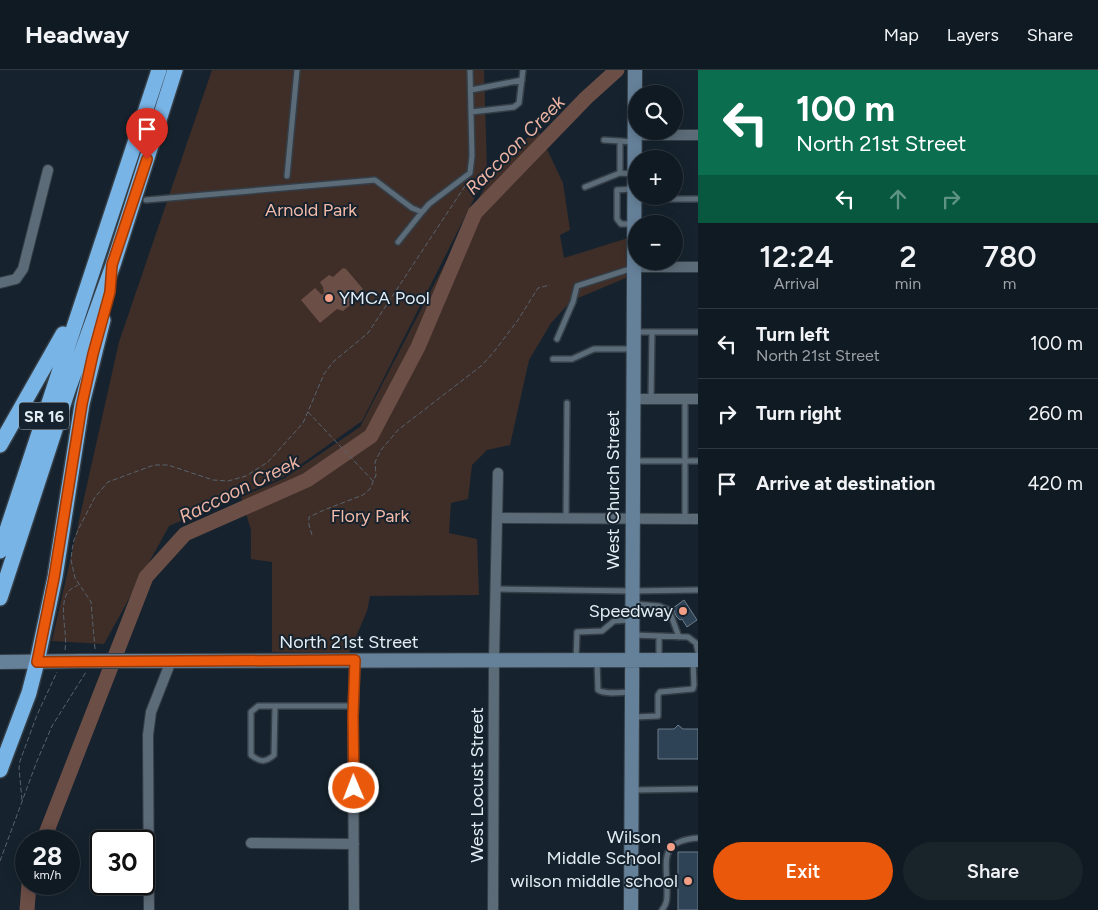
<!DOCTYPE html>
<html lang="en">
<head>
<meta charset="utf-8">
<style>
	body { margin:0; font-family:Figtree,sans-serif; background:#19232a; color:#f1f3f6; height:100vh; display:flex; flex-direction:column; font-size:19px; white-space:nowrap }
	* { box-sizing:border-box; margin:0 }
	p { font-size:16px; color:#9ca1a5 }
	.icon { flex:none; width:28px; height:28px; fill:none; stroke:currentColor; stroke-width:2; stroke-linecap:round; stroke-linejoin:round }
	.map { position:relative; flex:1; overflow:hidden }
	.side { display:flex; flex-direction:column; background:#101a22; width:400px }
	.side>* { flex:none }
	.top-card { background:#0b6e4f; color:#fff; overflow:hidden }
	.buttons { position:absolute; left:628px; top:15px; display:grid; gap:10px }
	.buttons a { display:grid; place-items:center; width:55px; height:55px; border-radius:50%; background:#101a22; box-shadow:0 2px 12px #0003,0 0 0 1px #303840; font-size:25px }
	.speed { position:absolute; left:15px; top:760px; display:flex; gap:10px; font-size:25px; font-weight:700; text-align:center }
	.speed>* { display:grid; place-content:center; width:65px; height:65px; border-radius:50%; background:#101a22; box-shadow:0 2px 12px #0003,0 0 0 1px #303840; line-height:1 }
	.speed small { font-size:12px; font-weight:400 }
	.speed .limit { border:2px solid #111; border-radius:8px; background:#fff; color:#111 }
	.pin { position:absolute; display:grid; place-items:center; width:42px; height:42px; color:#fff; margin:-51px -21px; border-radius:50% 50% 50% 0; rotate:-45deg; box-shadow:0 0 5px #0007 }
	.pin .icon { rotate:45deg }
	.me { position:absolute; width:55px; margin:-28px; rotate:359deg; stroke-linejoin:round; filter:drop-shadow(0 0 4px #0008) }
	.turn { display:flex; align-items:center; gap:18px; height:105px; padding:0 15px; font-size:22px }
	.turn .icon { width:65px; height:65px; stroke-width:2.5 }
	.turn b { display:block; font-size:35px; line-height:42px }
	.lanes { display:flex; align-items:center; height:48px; padding:0 15px; background:#0003; justify-content:center; gap:25px; direction:ltr }
	.lanes .off { opacity:.35 }
	.eta { display:flex; justify-content:space-evenly; align-items:center; height:85px; text-align:center }
	.eta b { font-size:30px; font-weight:600; line-height:35px }
	.cta { display:flex; gap:10px; margin-top:auto; padding:10px 15px }
	.cta a { flex:1; height:58px; border-radius:30px; background:#ea580c; color:#fff; font-size:20px; font-weight:600; line-height:58px; text-align:center }
	.cta a+a { background:#19232a; color:#f1f3f6 }
	ul { padding:0; list-style:none }
	li { display:flex; align-items:center; gap:15px; height:70px; padding:0 15px; border-top:1px solid #303840 }
	li div { flex:1 }
	li b { display:block; font-size:19px }
	li em { font-style:normal }
	header { display:flex; align-items:center; gap:30px; box-sizing:border-box; height:70px; padding:0 25px; background:#101a22; border-bottom:1px solid #303840 }
	header strong { font-size:24px }
	nav { display:flex; gap:28px; margin-inline-start:auto; font-size:18px }
	main { display:flex; flex:1; min-height:0 }
	.map>svg:first-child { display:block }
	.green { fill:#3f2e28 }
	.water { fill:#6b4e46 }
	.lines { fill:none; stroke-linecap:round; stroke-linejoin:round }
	.river { stroke:#6b4e46; stroke-width:15 }
	.building { fill:#2e4355; stroke:#6d7c8a }
	.lane-casing { stroke:#343e47; stroke-width:8 }
	.street-casing { stroke:#343e47; stroke-width:12 }
	.secondary-casing { stroke:#343e47; stroke-width:16 }
	.highway-casing { stroke:#343e47; stroke-width:18 }
	.path { stroke:#58636d; stroke-width:1; stroke-dasharray:5 2.5; stroke-linecap:butt }
	.lane { stroke:#5c6b78; stroke-width:5 }
	.street { stroke:#5c6b78; stroke-width:10 }
	.secondary { stroke:#658199; stroke-width:14 }
	.highway { stroke:#79b4e6; stroke-width:15 }
	.secondary-bridge-casing { stroke:#343e47; stroke-width:16; stroke-linecap:butt }
	.secondary-bridge { stroke:#658199; stroke-width:14 }
	.route-casing { stroke:#983908; stroke-width:12 }
	.route { stroke:#ea580c; stroke-width:9 }
	.poi-dot { fill:#f39f85; stroke:#16232e; stroke-width:2 }
	.labels { text-anchor:middle; dominant-baseline:central; stroke-width:4; stroke-linejoin:round; paint-order:stroke }
	.shield { fill:#16232e; stroke:#a6b0b9; stroke-width:1 }
	.shield-label { font-size:16px; font-weight:bold; fill:#e4edf4 }
	.park-label { font-size:18px; fill:#f3baa8; stroke:#16232e }
	.poi-label { font-size:18px; fill:#e4edf4; stroke:#16232e; text-anchor:end }
	.street-label { font-size:18px; fill:#e4edf4; stroke:#16232e }
	.water-label { font-size:19px; font-style:italic; fill:#edb4a3; stroke:#16232e }
</style>
</head>
<body>
<header>
<strong>Headway</strong>
<nav><a>Map</a><a>Layers</a><a>Share</a></nav>
</header>
<main>
<div class="map">
<svg width="698" height="840" viewBox="0 0 698 840">
	<rect width="100%" height="100%" fill="#16232e"/>
	<path class="green" d="M 212,0 L 484,0 L 487,103 L 362,351 L 283,407 L 169,456 L 104,574 L 52,571 L 119,272 Z
		M 537,58 L 563,113 L 570,160 L 560,165 L 564,188 L 628,168 L 628,207 L 571,231 L 551,253 L 529,290 L 510,375 L 487,380 L 472,395 L 468,429 L 451,433 L 449,463 L 477,469 L 479,525 L 370,526 L 367,541 L 349,583 L 272,582 L 272,492 L 251,489 L 251,460 L 241,427 L 285,408 L 360,357 L 491,105 Z"/>
	<path class="water" d="M 343,198 L 346,199 L 363,219 L 354,226 L 355,231 L 343,241 L 337,239 L 320,253 L 301,230 L 315,218 L 322,225 L 324,223 L 323,217 L 320,212 L 329,205 L 333,207 Z"/>
	<g class="lines">
		<path class="river" d="M 43,771 L 146,507 L 185,464 L 307,410 L 371,366 L 418,277 L 475,143 L 586,28 L 617,0
			M 27,840 L 29,814"/>
	</g>
	<path class="building" d="M 684,530 L 697,550 L 687,557 L 682,549 L 680,550 L 676,546 L 673,538 Z
		M 678,655 L 683,659 L 698,659 L 698,689 L 658,689 L 658,659 L 674,659 Z
		M 678,782 L 698,782 L 698,840 L 678,840 Z"/>
	<g class="lines">
		<defs>
			<path id="lane" d="M 471,20 L 522,10
				M 471,42 L 514,37 L 519,33 L 523,0
				M 604,70 L 620,71
				M 620,103 L 620,71 L 633,72
				M 287,106 L 297,0
				M 585,117 L 620,103 L 634,104
				M 632,119 L 617,120 L 617,149 L 621,154 L 634,154
				M 635,129 L 698,129
				M 146,130 L 375,110 L 412,138 L 422,142 L 429,134 L 470,103 L 472,86 L 470,0
				M 398,172 L 422,142
				M 634,262 L 698,262
				M 557,269 L 573,232 L 577,216 L 633,198
				M 553,289 L 572,289 L 594,279 L 633,279
				M 651,329 L 652,262
				M 685,329 L 685,449
				M 634,391 L 698,391
				M 566,448 L 567,333
				M 496,519 L 631,521 L 698,520
				M 634,534 L 659,536 L 669,540 L 679,567
				M 633,565 L 688,567 L 696,573 L 698,582
				M 659,566 L 659,590
				M 576,590 L 577,562 L 602,561 L 614,551 L 631,550
				M 597,591 L 598,620 C 606,625 621,622 631,622
				M 275,636 L 274,685 C 265,693 260,692 251,685 L 251,642 L 258,636 L 353,636
				M 634,647 L 658,646 L 658,625 L 660,622 L 693,619 L 694,615 L 693,590
				M 634,720 L 698,719
				M 662,840 C 667,834 667,829 667,822 C 667,790 658,771 698,768"/>
			<path id="street" d="M 635,65 L 698,65
				M 634,197 L 698,197
				M 0,213 L 16,209 L 23,199 L 48,100
				M 633,329 L 698,329
				M 498,448 L 698,449
				M 251,773 L 354,774
				M 149,840 L 148,665 L 151,642 L 171,591
				M 354,840 L 353,646 L 355,590
				M 493,840 L 494,590 L 498,403"/>
			<path id="secondary" d="M 139,591 L 698,590
				M 0,592 L 82,591
				M 631,840 L 635,0"/>
			<path id="highway" d="M 0,375 L 63,264
				M 0,481 L 159,0
				M 0,528 L 68,320 L 113,195 L 175,0
				M 0,700 L 29,623 L 37,592 L 55,507 L 82,334 L 103,250"/>
		</defs>
		<use href="#lane" class="lane-casing"/>
		<use href="#street" class="street-casing"/>
		<use href="#secondary" class="secondary-casing"/>
		<use href="#highway" class="highway-casing"/>
		<path class="path" d="M 308,342 L 374,412
			M 312,465 L 309,455 L 309,447 L 324,440 L 363,425 L 370,419 L 376,405 L 375,392 L 381,380 L 398,360 L 481,296 L 493,283 L 518,250 L 538,218 L 550,215
			M 95,579 L 91,532 L 75,508 L 71,490 L 72,480 L 74,470 L 79,458 L 95,427 L 108,412 L 154,395 L 168,395 L 213,410 L 228,411 L 246,406 L 268,392 L 303,353 L 324,304 L 333,292 L 368,263 L 465,116
			M 65,580 C 68,563 58,535 68,522 C 70,519 75,517 78,515
			M 22,730 L 19,698 L 20,691 L 37,645 L 57,602
			M 0,791 L 37,691 L 52,656 L 86,602"/>
		<use href="#lane" class="lane"/>
		<use href="#street" class="street"/>
		<use href="#secondary" class="secondary"/>
		<use href="#highway" class="highway"/>
		<defs>
			<path id="secondary-bridge" d="M 82,591 L 139,591"/>
		</defs>
		<use href="#secondary-bridge" class="secondary-bridge-casing"/>
		<use href="#secondary-bridge" class="secondary-bridge"/>
	</g>
	<g class="lines">
		<defs>
			<path id="route" d="M 147,89 L 112,195 L 110,222 L 93,284 L 82,334 L 54,508 L 37,592 L 355,590 L 353,646 L 354,718"/>
		</defs>
		<use href="#route" class="route-casing"/>
		<use href="#route" class="route"/>
	</g>
	<g class="poi-dot">
		<circle cx="329" cy="228" r="5"/>
		<circle cx="683" cy="541" r="5"/>
		<circle cx="671" cy="777" r="5"/>
		<circle cx="688" cy="811" r="5"/>
	</g>
	<g class="labels">
		<rect class="shield" x="19" y="332.5" width="50" height="27" rx="4"/>
		<g class="shield-label">
			<text x="44" y="346">SR 16</text>
		</g>
		<g class="park-label">
			<text x="311" y="140">Arnold Park</text>
			<text x="370" y="446">Flory Park</text>
		</g>
		<g class="poi-label">
			<text x="339" y="228" text-anchor="start">YMCA Pool</text>
			<text x="673" y="541">Speedway</text>
			<text x="661" y="767">Wilson<tspan x="661" dy="21">Middle School</tspan></text>
			<text x="678" y="811">wilson middle school</text>
		</g>
		<g class="street-label">
			<text transform="translate(613 420) rotate(-90)">West Church Street</text>
			<text x="349" y="572">North 21st Street</text>
			<text transform="translate(477 715) rotate(-90)">West Locust Street</text>
		</g>
		<g class="water-label">
			<text transform="translate(515 75) rotate(-45)">Raccoon Creek</text>
			<text transform="translate(239 419) rotate(-26)">Raccoon Creek</text>
		</g>
	</g>
</svg>
<div class="buttons">
<a><svg class="icon" aria-label="search" viewBox="0 0 24 24"><circle cx="10" cy="10" r="6"/><path d="M15 15l6 6"/></svg></a>
<a>+</a>
<a>−</a>
</div>
<div class="speed"><div>28<small>km/h</small></div><div class="limit">30</div></div>
<div class="pin" style="left:147px;top:89px;background:#d93025"><svg class="icon" aria-label="arrive" viewBox="0 0 24 24"><path d="M6 21V4h12l-3 4 3 4H6"/></svg></div>
<svg class="me" style="left:354px;top:718px" viewBox="-20 -20 40 40"><circle r="17" fill="#ea580c" stroke="#fff" stroke-width="3"/><path d="M0-11L8 9 0 5-8 9z" fill="#fff"/></svg>
</div>
<section class="side">
<div class="top-card">
<div class="turn"><svg class="icon" aria-label="left" viewBox="0 0 24 24"><path d="M17 20v-9H6M10 6l-5 5 5 5"/></svg><div><b>100 m</b>North 21st Street</div></div>
<div class="lanes"><svg class="icon" aria-label="left" viewBox="0 0 24 24"><path d="M17 20v-9H6M10 6l-5 5 5 5"/></svg><svg class="icon off" aria-label="ahead" viewBox="0 0 24 24"><path d="M12 20V5M6 11l6-6 6 6"/></svg><svg class="icon off" aria-label="right" viewBox="0 0 24 24"><path d="M7 20v-9h11M14 6l5 5-5 5"/></svg></div>
</div>
<div class="eta">
<div><b>12:24</b><p>Arrival</p></div>
<div><b>2</b><p>min</p></div>
<div><b>780</b><p>m</p></div>
</div>
<ul>
<li><svg class="icon" aria-label="left" viewBox="0 0 24 24"><path d="M17 20v-9H6M10 6l-5 5 5 5"/></svg><div><b>Turn left</b><p>North 21st Street</p></div><em>100 m</em></li>
<li><svg class="icon" aria-label="right" viewBox="0 0 24 24"><path d="M7 20v-9h11M14 6l5 5-5 5"/></svg><div><b>Turn right</b></div><em>260 m</em></li>
<li><svg class="icon" aria-label="arrive" viewBox="0 0 24 24"><path d="M6 21V4h12l-3 4 3 4H6"/></svg><div><b>Arrive at destination</b></div><em>420 m</em></li>
</ul>
<div class="cta"><a>Exit</a><a>Share</a></div>
</section>
</main>
</body>
</html>
